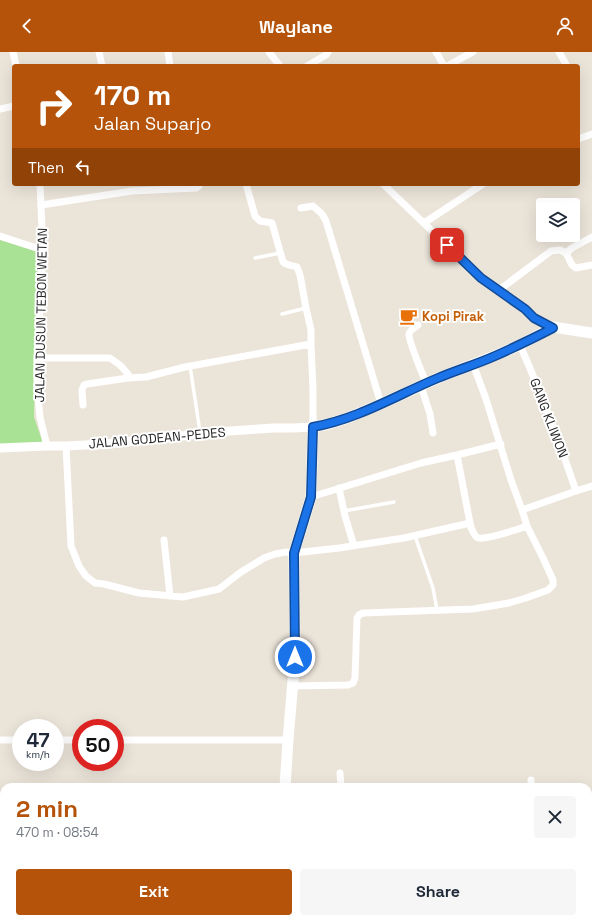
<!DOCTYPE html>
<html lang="en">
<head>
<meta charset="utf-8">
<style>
	body { margin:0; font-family:"Space Grotesk",sans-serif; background:#f6f6f7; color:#1f2937; height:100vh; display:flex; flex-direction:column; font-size:15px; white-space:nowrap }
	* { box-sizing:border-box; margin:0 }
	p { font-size:13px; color:#747a83 }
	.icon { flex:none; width:22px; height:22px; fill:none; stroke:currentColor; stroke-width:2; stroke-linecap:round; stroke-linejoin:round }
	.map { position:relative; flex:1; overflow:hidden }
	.sheet { position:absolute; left:0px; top:731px; width:592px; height:140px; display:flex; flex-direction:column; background:#fff; border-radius:12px 12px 0 0; box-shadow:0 4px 16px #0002 }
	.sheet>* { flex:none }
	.banner { position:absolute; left:12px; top:12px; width:568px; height:122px; border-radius:4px; box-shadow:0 4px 16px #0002; background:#b45309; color:#fff; overflow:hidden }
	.fabs { position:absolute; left:536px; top:146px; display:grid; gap:8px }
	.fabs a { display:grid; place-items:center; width:44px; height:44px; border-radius:4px; background:#fff; box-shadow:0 4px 16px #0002; font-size:20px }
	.speed { position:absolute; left:12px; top:667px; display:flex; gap:8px; font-size:20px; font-weight:700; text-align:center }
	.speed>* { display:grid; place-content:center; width:52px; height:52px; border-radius:50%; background:#fff; box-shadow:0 4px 16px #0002; line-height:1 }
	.speed small { font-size:10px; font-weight:400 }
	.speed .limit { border:6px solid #d22; background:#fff; color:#111 }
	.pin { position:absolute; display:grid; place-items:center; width:34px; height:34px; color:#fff; margin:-17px; border-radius:8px; box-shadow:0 2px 6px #0006 }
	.me { position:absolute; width:44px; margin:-22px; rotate:0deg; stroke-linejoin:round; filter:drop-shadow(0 0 3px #0008) }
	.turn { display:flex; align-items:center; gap:14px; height:84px; padding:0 16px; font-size:18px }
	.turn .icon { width:52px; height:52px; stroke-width:2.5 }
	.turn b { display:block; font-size:28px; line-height:34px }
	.then { display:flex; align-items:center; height:38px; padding:0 16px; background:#0003; gap:8px; font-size:15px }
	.round { display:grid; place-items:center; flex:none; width:42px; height:42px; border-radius:4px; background:#f6f6f7 }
	.head { display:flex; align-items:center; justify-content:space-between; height:68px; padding:0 16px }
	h1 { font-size:24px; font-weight:600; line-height:30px; color:#b45309 }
	.action { display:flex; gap:8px; margin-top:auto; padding:8px 16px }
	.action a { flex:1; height:46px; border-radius:4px; background:#b45309; color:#fff; font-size:16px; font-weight:600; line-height:46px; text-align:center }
	.action a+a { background:#f6f6f7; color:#1f2937 }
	header { display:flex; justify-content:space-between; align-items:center; height:52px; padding:0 16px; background:#b45309; color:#fff; font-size:18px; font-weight:600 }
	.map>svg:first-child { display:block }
	.green { fill:#a9e294 }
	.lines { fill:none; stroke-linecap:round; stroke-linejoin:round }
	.service { stroke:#fff; stroke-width:3.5 }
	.minor { stroke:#fff; stroke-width:7 }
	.tertiary { stroke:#fff; stroke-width:9 }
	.secondary { stroke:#fff; stroke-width:11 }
	.route-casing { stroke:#114b97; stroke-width:10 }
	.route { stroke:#1a73e8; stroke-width:7 }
	.labels { text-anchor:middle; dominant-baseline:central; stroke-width:4; stroke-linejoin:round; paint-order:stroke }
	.street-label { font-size:13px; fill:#282828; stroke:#fff }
	.food-label { font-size:13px; font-weight:bold; fill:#c56008; stroke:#fff; text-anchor:start }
</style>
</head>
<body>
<header><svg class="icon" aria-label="back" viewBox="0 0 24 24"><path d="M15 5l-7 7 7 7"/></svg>Waylane<svg class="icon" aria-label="person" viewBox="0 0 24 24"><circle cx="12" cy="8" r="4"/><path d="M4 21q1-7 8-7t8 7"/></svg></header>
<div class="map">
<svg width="592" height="871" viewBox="0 0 592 871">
	<rect width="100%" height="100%" fill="#ebe4d9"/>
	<path class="green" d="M 0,188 L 38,200 L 34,365 L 45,397 L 0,397 Z"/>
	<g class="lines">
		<path class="service" d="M 255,206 L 280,201
			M 282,262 L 306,256
			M 190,314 L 200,380
			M 344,459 L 394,450
			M 415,484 L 433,536 L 437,558"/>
		<path class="minor" d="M 13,0 L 16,14
			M 99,0 L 102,14
			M 168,0 L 170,14
			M 269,0 L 280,14
			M 436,0 L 444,14
			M 559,0 L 567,14
			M 307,14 L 326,3 L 328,0
			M 447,14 L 473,0
			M 0,57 L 14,54
			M 578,87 L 592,82
			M 40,132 L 43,198 L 37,306 L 37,336 L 40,365 L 47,394
			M 383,132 L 481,226 L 525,257 L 534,266 L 553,275
			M 41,153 L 132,139 L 196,136 L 199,134 L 200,132
			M 301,156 L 313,154 L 322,162 L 326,169 L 381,352
			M 424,171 L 483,132
			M 0,184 L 43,198
			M 566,201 L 572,196 L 592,185
			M 499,238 L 551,199 L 560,198 L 566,201 L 572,213 L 576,216 L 592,213
			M 418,273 C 415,275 409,279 409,282 C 408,288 423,323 426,331
			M 311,292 L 313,337 L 313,375
			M 520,293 C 541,341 559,389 576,439
			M 37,306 L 110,306 L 120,313 L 128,322 L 128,326 L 146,325 L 185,315 L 311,292 L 311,278 L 306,256 L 300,223 L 297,215 C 292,213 287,214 283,210 L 272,171 L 260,169 L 255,164 L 246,132
			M 473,312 L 486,347 L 511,428 L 522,458
			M 421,334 L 430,362 L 433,381
			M 83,353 L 82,338 L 84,333 L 87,332 L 128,326
			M 66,394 L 71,494 L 79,514 L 86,524 L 95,531 L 104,532 L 139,541 L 183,545 L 219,537 L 241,520 L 264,506 L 275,502 L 286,500 L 294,501 L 339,496 L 404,486 L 470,471
			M 457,403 L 501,392
			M 339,436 L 345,464 L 354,494
			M 527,474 L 522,458 L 576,439 L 592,434
			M 164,488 L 170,544
			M 292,634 L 348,633 L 353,631 L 355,626 L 357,566 L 359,563 L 363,561 L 473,557 L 509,551 L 526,546 L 548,538 L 553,533 L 553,528 L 543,506 L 527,474 C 519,477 485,488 478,486 C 475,485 473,479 471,476 L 457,403 L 421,411 L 311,445
			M 0,688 L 21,688
			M 55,688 L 81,688
			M 115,688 L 288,688
			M 340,721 L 341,735
			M 531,728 L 531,735
			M 588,829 L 592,828
			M 0,833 L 4,833
			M 335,867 L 335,871"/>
		<path class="tertiary" d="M 0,396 L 47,394 L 66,394 L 104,392 L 177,385 L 200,381 L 274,376 L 293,376 L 313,375"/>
		<path class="secondary" d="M 285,735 L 288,688 L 295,605 L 294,501 L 311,445 L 313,375 L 329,372 L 347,366 L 381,352 L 438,326 L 494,304 L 520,293 L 553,275 L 592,281
			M 275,871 L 275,867"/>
	</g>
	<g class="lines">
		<defs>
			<path id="route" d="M 295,605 L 294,501 L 311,445 L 313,375 C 358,367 397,343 438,326 C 457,318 477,312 495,304 C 515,295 534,286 553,276 L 534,266 L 525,257 L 481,226 L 447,193"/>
		</defs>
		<use href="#route" class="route-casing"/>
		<use href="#route" class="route"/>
	</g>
	<defs>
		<symbol id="cafe-bare" viewBox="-9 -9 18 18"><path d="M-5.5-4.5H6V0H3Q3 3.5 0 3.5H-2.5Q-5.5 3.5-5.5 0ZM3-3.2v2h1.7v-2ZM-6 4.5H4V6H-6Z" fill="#e8710a" stroke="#fff" stroke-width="2.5" paint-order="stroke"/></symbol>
	</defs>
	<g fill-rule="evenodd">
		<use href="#cafe-bare" x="396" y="252" width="25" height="25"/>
	</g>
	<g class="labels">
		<g class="street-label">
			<text transform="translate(41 263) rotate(-89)">JALAN DUSUN TEBON WETAN</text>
			<text transform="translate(549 366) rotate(69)">GANG KLIWON</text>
			<text transform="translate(157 386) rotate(-5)">JALAN GODEAN-PEDES</text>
		</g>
		<g class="food-label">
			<text x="422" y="264">Kopi Pirak</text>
		</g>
	</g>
</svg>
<div class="fabs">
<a><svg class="icon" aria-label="layers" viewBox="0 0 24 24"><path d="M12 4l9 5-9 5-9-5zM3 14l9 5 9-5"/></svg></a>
</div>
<div class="speed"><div>47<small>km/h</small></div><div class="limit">50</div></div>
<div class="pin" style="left:447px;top:193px;background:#d93025"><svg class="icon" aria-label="arrive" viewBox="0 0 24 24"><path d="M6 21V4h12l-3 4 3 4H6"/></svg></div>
<svg class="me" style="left:295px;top:605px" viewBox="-20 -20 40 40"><circle r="17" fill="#1a73e8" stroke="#fff" stroke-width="3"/><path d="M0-11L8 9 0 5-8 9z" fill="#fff"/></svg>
<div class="banner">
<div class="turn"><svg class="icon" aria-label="right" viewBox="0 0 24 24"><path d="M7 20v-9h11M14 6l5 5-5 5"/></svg><div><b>170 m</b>Jalan Suparjo</div></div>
<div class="then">Then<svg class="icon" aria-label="left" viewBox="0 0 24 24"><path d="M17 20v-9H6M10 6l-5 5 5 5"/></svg></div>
</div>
<section class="sheet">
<div class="head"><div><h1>2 min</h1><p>470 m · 08:54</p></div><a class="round"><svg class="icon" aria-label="close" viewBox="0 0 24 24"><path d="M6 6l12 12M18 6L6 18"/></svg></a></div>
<div class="action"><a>Exit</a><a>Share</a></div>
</section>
</div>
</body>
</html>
